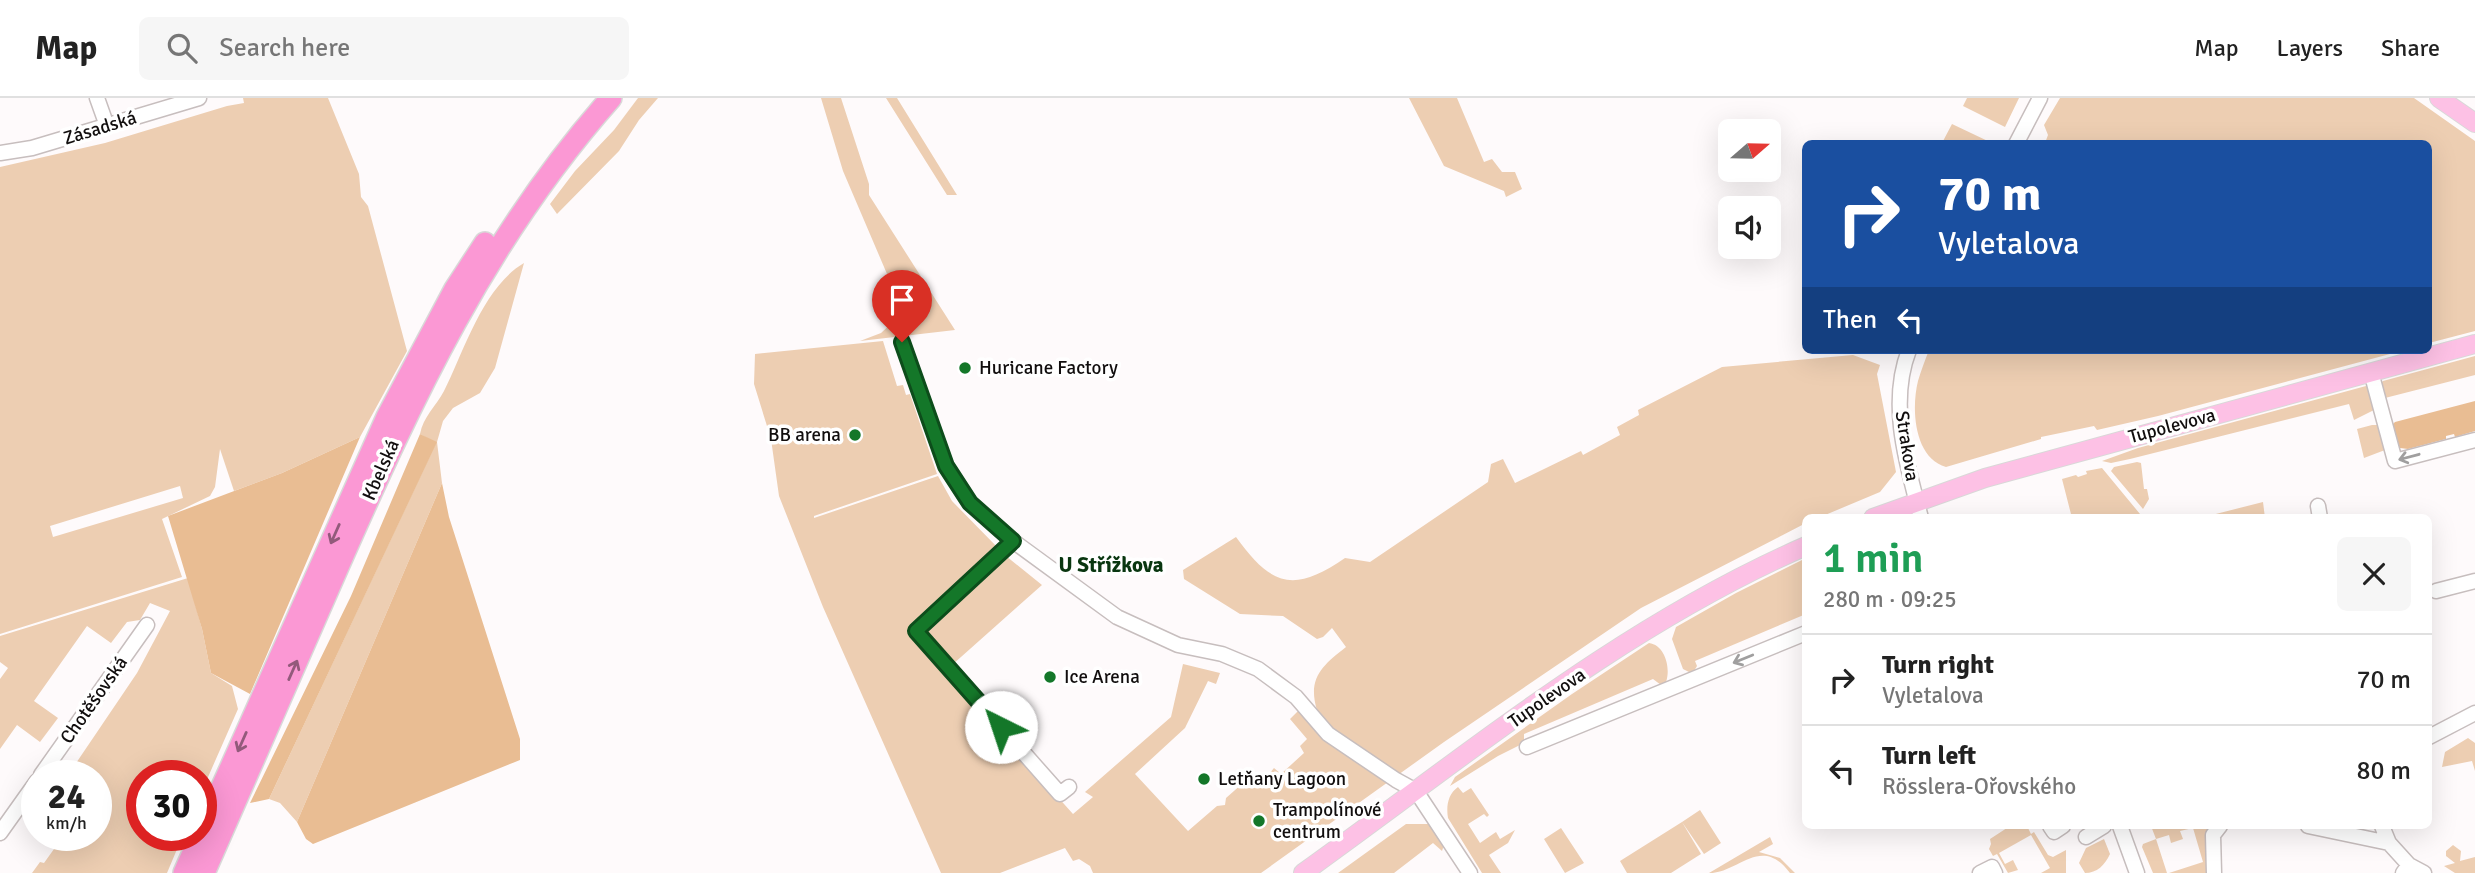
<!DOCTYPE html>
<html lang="en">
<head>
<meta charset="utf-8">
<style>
	body { margin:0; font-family:Signika,sans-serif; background:#f6f6f6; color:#222; height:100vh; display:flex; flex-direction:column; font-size:26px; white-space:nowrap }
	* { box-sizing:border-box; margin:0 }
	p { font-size:23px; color:#767676 }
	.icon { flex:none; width:38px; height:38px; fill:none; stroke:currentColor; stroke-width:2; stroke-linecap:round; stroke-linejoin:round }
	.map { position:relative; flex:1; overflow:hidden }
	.side { position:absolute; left:1802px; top:416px; width:630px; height:315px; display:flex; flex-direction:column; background:#fff; border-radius:10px; box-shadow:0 7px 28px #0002 }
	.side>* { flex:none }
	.top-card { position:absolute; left:1802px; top:42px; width:630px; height:214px; border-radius:10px; box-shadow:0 7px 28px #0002; background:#1a4fa0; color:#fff; overflow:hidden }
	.needle { width:46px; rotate:70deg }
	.fabs { position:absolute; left:1718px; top:21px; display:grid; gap:14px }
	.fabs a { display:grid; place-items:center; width:63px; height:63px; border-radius:10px; background:#fff; box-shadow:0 7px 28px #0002; font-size:35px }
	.speed { position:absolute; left:21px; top:662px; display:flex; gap:14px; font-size:35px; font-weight:700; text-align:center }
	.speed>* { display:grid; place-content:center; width:91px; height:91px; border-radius:50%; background:#fff; box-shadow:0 7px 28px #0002; line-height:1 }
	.speed small { font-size:18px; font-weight:400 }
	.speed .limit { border:10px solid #d22; background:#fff; color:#111 }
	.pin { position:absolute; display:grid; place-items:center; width:60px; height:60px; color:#fff; margin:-72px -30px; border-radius:50% 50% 50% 0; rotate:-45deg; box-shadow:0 0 7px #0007 }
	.pin .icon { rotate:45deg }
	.me { position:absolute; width:77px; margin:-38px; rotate:319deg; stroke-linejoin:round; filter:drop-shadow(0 0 5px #0008) }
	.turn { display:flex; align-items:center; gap:24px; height:147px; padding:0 21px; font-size:32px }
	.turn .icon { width:91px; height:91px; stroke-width:2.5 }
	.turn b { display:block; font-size:49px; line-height:60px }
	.then { display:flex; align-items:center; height:66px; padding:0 21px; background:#0003; gap:14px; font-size:26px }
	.round { display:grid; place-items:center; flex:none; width:74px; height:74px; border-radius:10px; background:#f6f6f6 }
	.head { display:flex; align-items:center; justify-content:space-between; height:119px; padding:0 21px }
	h1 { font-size:42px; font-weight:600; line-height:52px; color:#1e9e55 }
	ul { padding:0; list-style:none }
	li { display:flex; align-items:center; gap:21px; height:91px; padding:0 21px; border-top:2px solid #e0e0e0 }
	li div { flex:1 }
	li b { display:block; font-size:26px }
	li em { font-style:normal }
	header { display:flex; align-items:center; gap:42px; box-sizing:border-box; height:98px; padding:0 35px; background:#fff; border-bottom:2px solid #e0e0e0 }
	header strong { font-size:33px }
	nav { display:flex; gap:38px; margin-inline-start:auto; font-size:24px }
	.search { width:490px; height:63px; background:#f6f6f6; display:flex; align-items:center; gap:18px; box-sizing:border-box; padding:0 24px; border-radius:10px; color:#767676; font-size:26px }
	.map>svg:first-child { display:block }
	.green { fill:#edceb2; fill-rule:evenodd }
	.forest { fill:#e9bd93 }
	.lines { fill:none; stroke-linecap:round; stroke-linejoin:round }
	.minor-casing { stroke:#c7bebe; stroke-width:17 }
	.major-casing { stroke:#d9d8d8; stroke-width:20 }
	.highway-casing { stroke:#d9d8d8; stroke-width:24 }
	.minor { stroke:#fff; stroke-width:14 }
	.major { stroke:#fdc1e5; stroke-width:18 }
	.highway { stroke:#fb98d4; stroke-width:21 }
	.oneway { stroke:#a09f9f }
	.oneway2 { stroke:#925a7b }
	.route-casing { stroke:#0d4d1b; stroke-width:18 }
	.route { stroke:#147729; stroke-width:12 }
	.poi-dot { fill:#147729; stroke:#fff; stroke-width:2.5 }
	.labels { text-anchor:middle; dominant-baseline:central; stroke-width:7; stroke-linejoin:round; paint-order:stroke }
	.street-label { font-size:19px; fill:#110e0e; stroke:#fff }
	.poi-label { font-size:19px; fill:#110e0e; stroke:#fff; text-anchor:start }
	.neighbourhood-label { font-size:21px; font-weight:bold; fill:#093610; stroke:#fff }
</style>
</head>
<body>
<header>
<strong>Map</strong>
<div class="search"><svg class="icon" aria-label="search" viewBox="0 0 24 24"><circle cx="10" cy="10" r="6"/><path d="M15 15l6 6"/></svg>Search here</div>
<nav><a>Map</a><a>Layers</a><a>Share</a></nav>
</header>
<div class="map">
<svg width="2475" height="775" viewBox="0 0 2475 775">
	<rect width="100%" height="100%" fill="#fefafb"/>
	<path class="green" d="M 243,0 L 328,0 L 359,76 L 361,99 L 368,108 L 407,253 L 360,339 L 282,375 L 234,393 L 220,351 L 215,389 L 210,398 L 162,421 L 182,479 L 0,536 L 0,69 L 105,45 L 227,8 L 244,5 ZM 180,388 L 183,400 L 53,439 L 50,428 Z
		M 638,0 L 658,0 L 639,22 L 619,53 L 557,116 L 550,106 L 575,73 L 614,32 Z
		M 821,0 L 841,0 L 869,86 L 869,97 L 955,232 L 860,243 L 881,235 L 896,221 L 896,197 L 843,73 Z
		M 886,0 L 897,0 L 957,97 L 947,97 Z
		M 1409,0 L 1457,0 L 1484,64 L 1492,61 L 1502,74 L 1515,74 L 1522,91 L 1506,99 L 1504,93 L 1444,68 Z
		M 1967,0 L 2019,0 L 2005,29 L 1963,8 Z
		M 2060,0 L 2414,0 L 2475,43 L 2475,233 L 2429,245 L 2429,46 L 2045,45 L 2048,37 L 2044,27 Z
		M 1952,26 L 1992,45 L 1942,45 Z
		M 524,165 L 495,270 L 480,295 L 453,310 L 443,323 L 437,344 L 442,385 L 297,724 L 280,705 L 269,701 L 436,345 L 420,336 C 423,319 436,308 444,293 C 464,253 483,189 524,165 Z
		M 883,243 L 897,288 L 903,287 L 906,297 L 910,296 L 937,376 L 814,418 L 814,420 L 938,378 L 952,403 L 1000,452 L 911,535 L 1073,716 L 1093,699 L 1085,694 L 1171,619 L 1183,566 L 1220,575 L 1216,586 L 1208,583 L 1185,630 L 1135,676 L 1188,733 L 1217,708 L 1225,707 L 1226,700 L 1251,678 L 1268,677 L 1274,670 L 1281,676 L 1304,655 L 1300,648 L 1307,641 L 1290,621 L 1299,612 L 1307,621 L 1317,612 C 1307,580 1323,567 1346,549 L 1332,530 L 1323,539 L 1317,541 L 1283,518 L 1240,516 L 1184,481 L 1183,472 L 1236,439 C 1272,489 1294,495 1345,460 L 1370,464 L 1488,384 L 1491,366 L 1503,361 L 1515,385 L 1581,353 L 1583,357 L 1620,337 L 1617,329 L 1639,317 L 1638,312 L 1722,269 L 1853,257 L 1880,267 L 1877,276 L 1896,374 L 1880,394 L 1818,420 L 1806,420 L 1806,425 L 1641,510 L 1444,644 L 1261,775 L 1093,775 L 1090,768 L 1079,761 L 1073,763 L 1065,750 L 1000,775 L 941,775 L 823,509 L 779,398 L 771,341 L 754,286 L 755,256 Z
		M 1929,252 L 2405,252 L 2158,318 L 2097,332 L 2094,328 L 2041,339 L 2041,341 L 1946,369 C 1914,360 1911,311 1918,283 C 1921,273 1925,262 1929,252 Z
		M 2475,258 L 2475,277 L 2385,300 L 2381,285 L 2383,283 Z
		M 2366,288 L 2369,289 L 2374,312 L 2354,322 L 2349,306 L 2130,361 L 2111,365 L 2102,363 L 2138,350 Z
		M 2372,327 L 2378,327 L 2382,331 L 2385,352 L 2364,360 L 2357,331 Z
		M 2137,364 L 2141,365 L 2144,391 L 2147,391 L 2149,401 L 2143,411 L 2111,373 L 2114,369 Z
		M 2102,370 L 2140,416 L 2140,420 L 2072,420 L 2062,381 L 2076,377 L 2078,379 L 2087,376 L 2086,373 Z
		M 2263,404 L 2265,420 L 2200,420 Z
		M 1006,458 L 1042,487 L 952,567 L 923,535 Z
		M 1806,460 L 1806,516 L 1695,563 L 1697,568 L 1694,573 L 1689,574 L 1683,571 L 1672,541 L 1676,529 L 1736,495 Z
		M 188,480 L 202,531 L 211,575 L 232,588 L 238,611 L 201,695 L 201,677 L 142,677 L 142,737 L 183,737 L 167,775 L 32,775 L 40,764 L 44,765 L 64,737 L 96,737 L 96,677 L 68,677 L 137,575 L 170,513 L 150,505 L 140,522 L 127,524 L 111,545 L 87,528 L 34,603 L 58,620 L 40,644 L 17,627 L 0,651 L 0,581 L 8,570 L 0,564 L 0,538 Z
		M 1649,545 C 1665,547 1671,570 1666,584 L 1661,587 L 1653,581 L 1524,636 L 1524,645 L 1498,658 L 1450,688 L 1455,679 L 1572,596 Z
		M 2468,640 L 2475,645 L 2475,673 L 2472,663 L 2442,669 L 2445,654 Z
		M 1458,689 L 1463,695 L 1471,690 L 1489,717 L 1487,719 L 1484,716 L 1468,726 L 1480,745 L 1496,734 L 1500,741 L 1515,732 L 1508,745 L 1489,757 L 1501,775 L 1482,775 L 1448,720 C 1446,708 1448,696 1458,689 Z
		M 1700,712 L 1721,745 L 1704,756 L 1682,724 Z
		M 1682,724 L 1701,756 L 1671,775 L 1627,775 L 1620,763 Z
		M 1406,726 L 1429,726 L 1444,747 L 1442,753 L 1433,745 L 1394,775 L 1338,775 Z
		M 2010,728 L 2027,728 L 2031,736 L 2034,734 L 2048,757 L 2053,759 L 2066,752 L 2066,775 L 2041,775 L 2050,770 L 2031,737 L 1999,755 L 2005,766 L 2013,762 L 2018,772 L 2008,775 L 1997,756 L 1993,758 L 1989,751 L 1991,746 L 1990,741 Z
		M 2151,728 L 2214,728 L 2210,768 L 2206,775 L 2169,775 L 2203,764 L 2193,730 L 2180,733 L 2183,741 L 2171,745 L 2169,737 L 2156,741 L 2167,775 L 2153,775 L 2142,749 L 2143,746 L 2156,741 Z
		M 1561,730 L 1584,765 L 1565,775 L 1544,741 Z
		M 1770,739 L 1773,746 L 1759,754 L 1780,760 L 1795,775 L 1790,775 C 1761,736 1739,775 1709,775 Z
		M 2104,741 L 2110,756 C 2105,767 2097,775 2085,775 L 2079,765 L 2086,750 Z
		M 2453,747 L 2461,753 L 2460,763 L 2475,759 L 2475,775 L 2455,775 L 2444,768 L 2455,765 L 2446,758 L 2446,753 Z"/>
	<path class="forest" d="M 2475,303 L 2475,333 L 2455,339 L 2454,336 L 2446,338 L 2446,341 L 2408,351 L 2400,350 L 2396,344 L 2392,327 L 2395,324 Z
		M 420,336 L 437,344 L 269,701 L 250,705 L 351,498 Z
		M 360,339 L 250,596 L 211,575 L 202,531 L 168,418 L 282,375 Z
		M 442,385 L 449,419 L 520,641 L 520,662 L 313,746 L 306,741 L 297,724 Z"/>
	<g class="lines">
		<defs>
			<path id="minor" d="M 97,0 L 107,28
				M 2016,46 L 2040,0
				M 0,55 L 32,50 L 199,0
				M 902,244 L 946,368 L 970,405 L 1013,443 L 1117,519 L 1178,547 L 1222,556 L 1258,571 L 1296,599 L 1328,636 L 1396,682 L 1416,693 L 1470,775
				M 1909,252 C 1888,306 1907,367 1921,420
				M 2371,274 L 2395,363 L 2475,342
				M 2318,408 L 2320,420
				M 1013,443 L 916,533 L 1060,696 L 1069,689
				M 2436,493 L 2475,483
				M 2429,639 L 2475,615
				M 1527,649 L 1806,535
				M 41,677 L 147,527
				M 2050,728 L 2054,734 L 2063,728
				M 2120,728 L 2137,775
				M 2308,728 L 2389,745
				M 2382,728 L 2389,745 L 2409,767 L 2403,775
				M 0,735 L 37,683
				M 2086,739 L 2104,728
				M 2409,767 L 2424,775
				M 1980,775 L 1992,769 L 1995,775
				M 2214,775 L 2213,737 L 2220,728"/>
			<path id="major" d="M 2439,0 L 2475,25
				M 1873,420 L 1985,380 L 2475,246
				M 1303,775 C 1465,659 1622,528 1806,448"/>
			<path id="highway" d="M 201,736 L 387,319 L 455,191 L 485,145
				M 184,775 L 201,737
				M 204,775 C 249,673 293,571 338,469 C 413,299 486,141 611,0"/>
		</defs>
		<use href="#minor" class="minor-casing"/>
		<use href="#major" class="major-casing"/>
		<use href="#highway" class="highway-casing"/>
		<use href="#minor" class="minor"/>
		<use href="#major" class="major"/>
		<use href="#highway" class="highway"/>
	</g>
	<defs><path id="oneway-shaft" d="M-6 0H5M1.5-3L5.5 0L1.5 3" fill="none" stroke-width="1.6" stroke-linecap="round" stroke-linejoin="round" transform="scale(1.75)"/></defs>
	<g class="oneway">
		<use href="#oneway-shaft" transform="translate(2409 359) rotate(165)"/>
		<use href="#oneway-shaft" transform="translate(1743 561) rotate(158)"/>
	</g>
	<g class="oneway2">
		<use href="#oneway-shaft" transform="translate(335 436) rotate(114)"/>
		<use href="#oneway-shaft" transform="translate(293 572) rotate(-66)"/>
		<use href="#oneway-shaft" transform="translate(242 644) rotate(114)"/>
	</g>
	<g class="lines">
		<defs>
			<path id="route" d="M 902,244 L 946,368 L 970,405 L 1013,443 L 916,533 L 1001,629"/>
		</defs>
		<use href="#route" class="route-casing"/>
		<use href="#route" class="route"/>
	</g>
	<g class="poi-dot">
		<circle cx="965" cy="270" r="7"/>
		<circle cx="855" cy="337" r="7"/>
		<circle cx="1050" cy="579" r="7"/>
		<circle cx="1204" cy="681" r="7"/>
		<circle cx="1259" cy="723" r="7"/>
	</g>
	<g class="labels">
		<g class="street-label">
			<text transform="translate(100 30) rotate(-17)">Zásadská</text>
			<text transform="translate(2172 328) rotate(-15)">Tupolevova</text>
			<text transform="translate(1907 348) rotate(81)">Strakova</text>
			<text transform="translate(381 372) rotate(-66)">Kbelská</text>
			<text transform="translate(1547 600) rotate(-35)">Tupolevova</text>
			<text transform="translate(94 602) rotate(-55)">Chotěšovská</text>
		</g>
		<g class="poi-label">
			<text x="979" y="270">Huricane Factory</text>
			<text x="841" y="337" text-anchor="end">BB arena</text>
			<text x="1064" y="579">Ice Arena</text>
			<text x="1218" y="681">Letňany Lagoon</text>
			<text x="1273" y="712">Trampolínové<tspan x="1273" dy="22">centrum</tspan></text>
		</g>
		<g class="neighbourhood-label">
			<text x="1111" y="467">U Střížkova</text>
		</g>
	</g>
</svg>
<div class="fabs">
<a><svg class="needle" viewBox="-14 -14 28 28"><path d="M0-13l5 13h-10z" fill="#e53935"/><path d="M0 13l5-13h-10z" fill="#767676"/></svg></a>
<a><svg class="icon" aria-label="sound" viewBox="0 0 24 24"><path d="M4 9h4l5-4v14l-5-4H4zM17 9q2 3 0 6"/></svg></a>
</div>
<div class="speed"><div>24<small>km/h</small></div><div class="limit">30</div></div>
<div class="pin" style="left:902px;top:244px;background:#d93025"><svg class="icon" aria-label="arrive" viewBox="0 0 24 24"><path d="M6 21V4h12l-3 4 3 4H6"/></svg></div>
<svg class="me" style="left:1001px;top:629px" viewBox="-20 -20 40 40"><circle r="19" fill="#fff"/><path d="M0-13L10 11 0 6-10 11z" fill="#147729"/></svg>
<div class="top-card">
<div class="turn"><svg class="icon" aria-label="right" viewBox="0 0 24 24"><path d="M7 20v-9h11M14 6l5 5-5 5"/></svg><div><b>70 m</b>Vyletalova</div></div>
<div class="then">Then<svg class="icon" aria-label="left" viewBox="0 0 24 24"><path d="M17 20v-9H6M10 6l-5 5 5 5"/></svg></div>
</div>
<section class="side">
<div class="head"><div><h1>1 min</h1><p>280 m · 09:25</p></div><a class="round"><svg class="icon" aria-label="close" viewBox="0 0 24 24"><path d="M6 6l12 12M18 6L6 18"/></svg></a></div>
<ul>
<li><svg class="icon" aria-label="right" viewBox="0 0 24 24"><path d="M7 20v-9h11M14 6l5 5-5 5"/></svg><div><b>Turn right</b><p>Vyletalova</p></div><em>70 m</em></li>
<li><svg class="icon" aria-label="left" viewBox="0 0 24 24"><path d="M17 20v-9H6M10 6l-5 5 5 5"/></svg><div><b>Turn left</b><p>Rösslera-Ořovského</p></div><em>80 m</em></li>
</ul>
</section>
</div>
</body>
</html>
